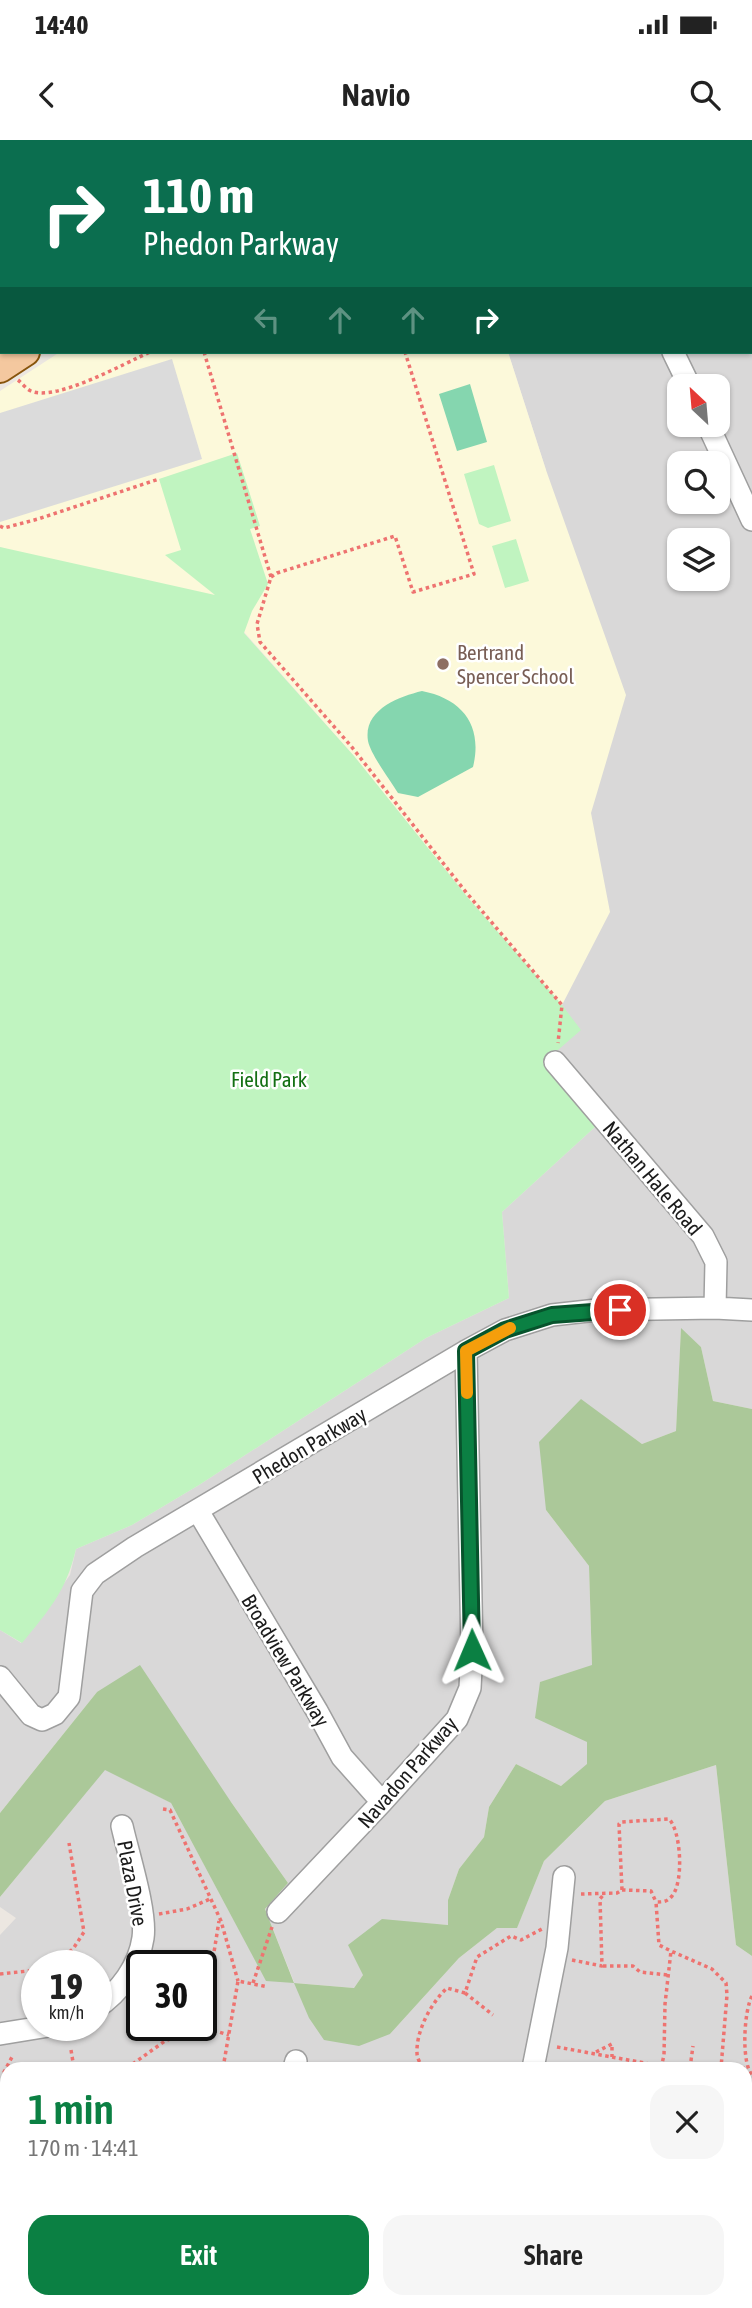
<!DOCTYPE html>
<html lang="en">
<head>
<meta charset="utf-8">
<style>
	body { margin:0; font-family:"Asap Condensed",sans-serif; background:#f6f6f6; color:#222; height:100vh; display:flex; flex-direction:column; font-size:26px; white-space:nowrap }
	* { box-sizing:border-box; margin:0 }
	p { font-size:23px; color:#767676 }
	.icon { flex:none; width:38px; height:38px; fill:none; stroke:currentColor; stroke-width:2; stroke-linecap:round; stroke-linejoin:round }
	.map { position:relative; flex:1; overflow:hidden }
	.panel { position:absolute; left:0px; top:1922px; width:752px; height:247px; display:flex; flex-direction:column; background:#fff; border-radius:21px 21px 0 0; box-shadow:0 2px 5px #0004 }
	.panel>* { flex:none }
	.hud { position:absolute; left:0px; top:0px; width:752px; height:214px; box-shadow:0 2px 5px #0004; background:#0b6e4f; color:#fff; overflow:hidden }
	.needle { width:46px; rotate:334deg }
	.controls { position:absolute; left:667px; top:234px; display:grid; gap:14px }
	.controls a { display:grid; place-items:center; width:63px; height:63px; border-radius:14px; background:#fff; box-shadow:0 2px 5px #0004; font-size:35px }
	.speed { position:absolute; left:21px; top:1810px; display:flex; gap:14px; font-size:35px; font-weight:700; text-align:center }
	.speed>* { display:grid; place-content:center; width:91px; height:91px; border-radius:50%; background:#fff; box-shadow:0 2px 5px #0004; line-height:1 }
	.speed small { font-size:18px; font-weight:400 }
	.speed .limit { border:4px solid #111; border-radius:10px; background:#fff; color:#111 }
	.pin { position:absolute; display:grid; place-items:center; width:60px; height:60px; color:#fff; margin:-30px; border:4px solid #fff; border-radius:50%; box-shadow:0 2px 7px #0007 }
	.me { position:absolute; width:77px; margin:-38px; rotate:359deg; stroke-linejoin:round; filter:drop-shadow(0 0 5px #0008) }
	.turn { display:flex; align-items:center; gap:24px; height:147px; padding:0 28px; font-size:32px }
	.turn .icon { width:91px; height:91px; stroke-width:2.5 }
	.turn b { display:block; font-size:49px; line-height:60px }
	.lanes { display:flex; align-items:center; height:66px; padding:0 28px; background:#0003; justify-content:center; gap:35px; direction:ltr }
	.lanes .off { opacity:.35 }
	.round { display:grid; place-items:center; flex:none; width:74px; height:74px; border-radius:21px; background:#f6f6f6 }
	.head { display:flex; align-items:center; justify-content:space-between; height:119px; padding:0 28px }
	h1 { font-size:42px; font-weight:600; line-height:52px; color:#0b8043 }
	.action { display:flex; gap:14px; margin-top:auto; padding:14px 28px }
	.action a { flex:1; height:80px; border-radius:21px; background:#0b8043; color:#fff; font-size:28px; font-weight:600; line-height:80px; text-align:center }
	.action a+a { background:#f6f6f6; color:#222 }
	.status { display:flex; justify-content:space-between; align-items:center; height:49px; padding:0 35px; background:#fff; direction:ltr }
	.status svg { height:19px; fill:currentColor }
	header { display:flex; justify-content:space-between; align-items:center; height:91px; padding:0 28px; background:#fff; font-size:32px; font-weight:600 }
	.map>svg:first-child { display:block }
	.residential { fill:#d9d8d8; fill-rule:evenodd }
	.education { fill:#fcf9da }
	.forest { fill:#abc899 }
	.park { fill:#c0f4c0 }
	.pitch { fill:#85d6af }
	.parking { fill:#dbdbdb }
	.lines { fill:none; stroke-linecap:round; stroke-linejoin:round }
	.minor-casing { stroke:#9f9f9f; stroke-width:24 }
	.major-casing { stroke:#87540c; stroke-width:30 }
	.path { stroke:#ee7370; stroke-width:3.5; stroke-dasharray:3.5 3.5; stroke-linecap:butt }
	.minor { stroke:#fff; stroke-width:21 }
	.major { stroke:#f4c89f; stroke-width:26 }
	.route-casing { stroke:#07532c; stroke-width:18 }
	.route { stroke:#0b8043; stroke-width:12 }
	.slow { stroke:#f59e0b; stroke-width:12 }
	.education-dot { fill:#8d6e63; stroke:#fff; stroke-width:2.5 }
	.labels { text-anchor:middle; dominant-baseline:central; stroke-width:5; stroke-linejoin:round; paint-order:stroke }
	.education-label { font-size:21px; fill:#785e54; stroke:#fff; text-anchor:start }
	.park-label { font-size:21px; fill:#136f13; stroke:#fff }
	.street-label { font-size:21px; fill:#1b1b1b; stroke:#fff }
</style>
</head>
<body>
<div class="status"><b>14:40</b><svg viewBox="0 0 49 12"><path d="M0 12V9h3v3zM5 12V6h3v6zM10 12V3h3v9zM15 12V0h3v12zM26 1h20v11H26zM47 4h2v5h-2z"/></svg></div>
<header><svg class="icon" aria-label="back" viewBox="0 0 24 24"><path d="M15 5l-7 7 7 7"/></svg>Navio<svg class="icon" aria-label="search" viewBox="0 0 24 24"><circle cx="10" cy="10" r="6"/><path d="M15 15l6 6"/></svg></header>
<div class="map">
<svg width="752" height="2168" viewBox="0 0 752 2168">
	<rect width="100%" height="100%" fill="#ece7e1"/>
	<path class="residential" d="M 0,0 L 305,0 L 302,2 L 2,2 L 2,194 L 0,195 Z
		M 416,0 L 752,0 L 752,1269 L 713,1261 L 701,1207 L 681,1189 L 676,1291 L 642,1304 L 581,1260 L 546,1370 L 589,1426 L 592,1526 L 541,1542 L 587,1602 L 587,1625 L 561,1646 L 516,1624 L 489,1667 L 484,1697 L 459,1729 L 448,1760 L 448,1785 L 382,1780 L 363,1835 L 354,1848 L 295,1843 L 390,1894 L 459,1818 L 497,1788 L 517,1787 L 544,1721 L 605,1661 L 716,1625 L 736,1805 L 752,1816 L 752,2168 L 501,2168 L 485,2161 L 746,2161 L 746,1928 L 7,1928 L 7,2112 L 0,2107 L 0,1795 L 16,1778 L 0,1767 L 0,1757 L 105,1629 L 171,1663 L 266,1840 L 294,1842 L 265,1769 L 288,1743 L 231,1662 L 97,1552 L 0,1673 L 0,1490 L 21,1503 L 70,1435 L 76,1409 L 132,1385 L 199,1345 L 426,1198 L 509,1158 L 502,1072 L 595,987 L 543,922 L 546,330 L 508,212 L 751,212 L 751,2 L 417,2 ZM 679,247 L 718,247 L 718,285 L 679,285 ZM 679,324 L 718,324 L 718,362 L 679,362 ZM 679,401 L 718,401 L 718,439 L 679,439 ZM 37,1825 L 96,1825 L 96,1885 L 37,1885 ZM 142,1825 L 201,1825 L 201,1885 L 142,1885 Z
		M 46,2161 L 453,2161 L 452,2168 L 51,2168 Z"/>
	<path class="education" d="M 60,212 L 508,212 L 546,330 L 626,555 L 591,673 L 610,772 L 562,865 L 469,759 L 354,616 L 244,492 L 0,407 L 0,251 Z"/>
	<path class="forest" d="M 681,1188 L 701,1207 L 713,1261 L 752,1269 L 752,1816 L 736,1805 L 716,1625 L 605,1661 L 544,1721 L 517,1788 L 497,1788 L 459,1818 L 390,1894 L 359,1906 L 324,1900 L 309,1878 L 294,1843 L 266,1841 L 171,1663 L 105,1630 L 0,1757 L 0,1673 L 97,1552 L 140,1525 L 231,1662 L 288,1743 L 265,1769 L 294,1843 L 354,1848 L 363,1835 L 348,1805 L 382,1779 L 448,1785 L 448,1760 L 459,1729 L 484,1697 L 489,1667 L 516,1624 L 561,1646 L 587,1624 L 587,1602 L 535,1578 L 540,1542 L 592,1525 L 589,1426 L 546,1370 L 539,1302 L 581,1259 L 642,1304 L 676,1291 Z
		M 0,2107 L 7,2112 L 7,2161 L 46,2161 L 51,2168 L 0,2168 Z"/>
	<path class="park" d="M 237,313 L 260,386 L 250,389 L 268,444 L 252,471 L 244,493 L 354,616 L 469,759 L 562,865 L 581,890 L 543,923 L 595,987 L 502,1072 L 509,1158 L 426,1198 L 199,1345 L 132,1385 L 76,1409 C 66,1452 48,1471 22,1503 L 0,1490 L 0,407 L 215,455 L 165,415 L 181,410 L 159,339 Z
		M 494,325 L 511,381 L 488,388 L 479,384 L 464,334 Z
		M 516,399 L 529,441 L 505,448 L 492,406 Z"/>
	<path class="pitch" d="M 470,244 L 487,302 L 457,311 L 439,254 Z
		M 422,551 C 463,559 483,586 473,627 L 418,657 L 398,653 C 390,640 371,615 368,601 C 363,570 398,557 422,551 Z"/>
	<path class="parking" d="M 172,219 L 202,319 L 0,382 L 0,273 Z"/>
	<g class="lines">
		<defs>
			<path id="minor" d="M 575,0 L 575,2
				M 0,9 L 2,13
				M 673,212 L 690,247
				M 708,285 L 752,380
				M 555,922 L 703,1096 L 716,1122 L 715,1168
				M 198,1371 L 317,1571 L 342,1617 L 382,1662
				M 0,1537 L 31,1575 L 42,1580 L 55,1574 L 69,1557 L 82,1451 L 95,1434 L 135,1407 L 466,1211 L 505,1190 L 552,1175 L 597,1170 L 715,1168 L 752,1170
				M 278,1772 L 382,1662 L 457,1579 L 470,1548 L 472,1510 L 466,1211
				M 96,1868 C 120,1852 139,1826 143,1798 C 147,1772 128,1713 122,1686
				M 0,1894 L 55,1885
				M 294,1928 L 296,1921
				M 533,1928 L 557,1808 L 564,1737
				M 0,2021 L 7,2042
				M 0,2083 L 7,2083
				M 75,2161 L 80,2168
				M 547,2161 L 554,2168
				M 354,2168 L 363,2161
				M 709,2168 L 712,2161"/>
			<path id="major" d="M 348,2 L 350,0
				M 0,229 L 26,212"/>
		</defs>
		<use href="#minor" class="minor-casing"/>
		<use href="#major" class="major-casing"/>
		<path class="path" d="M 204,212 L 271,437 L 257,484 L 260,502 L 351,606 L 465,751 L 562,865 L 558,903
			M 18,240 C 22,243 26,249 31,251 C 56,262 125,223 150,212
			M 0,386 L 4,388 L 38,379 L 159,339
			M 271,437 L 277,433 L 395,396 L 413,452 L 474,434 L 405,212
			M 163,1669 L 170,1670 L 221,1781 L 238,1841
			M 622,1750 L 651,1751 L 656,1762
			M 581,1754 L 617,1753 L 622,1750 L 619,1684 L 621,1682 L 669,1679 C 681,1691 684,1742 672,1756 C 667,1762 663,1762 656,1762 L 659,1805 L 671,1811
			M 159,1774 L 187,1769 L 210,1759
			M 572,1820 L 602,1826 L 600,1759 L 604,1754
			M 53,1825 L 73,1809 L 84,1792 L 69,1703
			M 603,1826 L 633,1826 L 640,1832 L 668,1835
			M 0,1834 L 37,1830
			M 253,1843 L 272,1787
			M 465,1853 L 493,1875
			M 752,1856 C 744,1871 741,1922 752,1935
			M 178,1885 L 186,1893
			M 202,1887 L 219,1781
			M 557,1907 L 661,1926
			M 71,1910 L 74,1928
			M 596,1912 L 612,1904 L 612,1917
			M 127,1928 L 165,1901 L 202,1887 L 229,1895
			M 223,1928 L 238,1841 L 268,1847
			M 423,1928 C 421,1924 417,1919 417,1913 C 416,1891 431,1863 447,1848 L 465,1853 L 477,1817 L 511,1796 L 521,1800 L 542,1789
			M 661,1928 L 664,1915 L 665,1864 L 671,1811 L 712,1829 L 726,1843 L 727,1855 L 721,1928
			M 690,1928 L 693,1906
			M 720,1928 L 746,1928
			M 7,1938 L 3,1934 L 12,1917
			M 746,1938 L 752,1936
			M 746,2135 L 752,2138
			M 589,2161 L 592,2168
			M 251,2168 L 263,2161
			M 599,2168 L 603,2161"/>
		<use href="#minor" class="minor"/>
		<use href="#major" class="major"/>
	</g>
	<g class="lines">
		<defs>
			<path id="route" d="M 472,1510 L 466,1211 L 505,1190 L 552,1175 L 620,1170"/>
		</defs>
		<use href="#route" class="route-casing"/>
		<use href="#route" class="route"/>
		<path class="slow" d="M 467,1253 L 466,1211 L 510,1188"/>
	</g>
	<circle class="education-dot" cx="443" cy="524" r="7"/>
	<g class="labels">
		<g class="education-label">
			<text x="457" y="512">Bertrand<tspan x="457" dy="24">Spencer School</tspan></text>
		</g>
		<g class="park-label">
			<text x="269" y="939">Field Park</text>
		</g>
		<g class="street-label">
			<text transform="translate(653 1038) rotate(50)">Nathan Hale Road</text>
			<text transform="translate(309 1305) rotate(-31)">Phedon Parkway</text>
			<text transform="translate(286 1520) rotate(59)">Broadview Parkway</text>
			<text transform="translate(407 1632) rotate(-49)">Navadon Parkway</text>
			<text transform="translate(133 1743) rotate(79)">Plaza Drive</text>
		</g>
	</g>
</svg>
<div class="controls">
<a><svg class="needle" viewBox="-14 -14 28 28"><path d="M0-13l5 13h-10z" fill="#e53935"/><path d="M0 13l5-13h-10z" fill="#767676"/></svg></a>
<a><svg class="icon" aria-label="search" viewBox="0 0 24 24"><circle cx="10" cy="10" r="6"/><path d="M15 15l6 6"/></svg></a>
<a><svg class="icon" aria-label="layers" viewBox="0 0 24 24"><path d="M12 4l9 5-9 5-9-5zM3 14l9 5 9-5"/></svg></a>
</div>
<div class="speed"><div>19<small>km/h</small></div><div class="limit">30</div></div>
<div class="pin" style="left:620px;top:1170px;background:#d93025"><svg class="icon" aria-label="arrive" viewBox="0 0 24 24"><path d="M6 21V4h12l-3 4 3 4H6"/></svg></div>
<svg class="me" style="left:472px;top:1510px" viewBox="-20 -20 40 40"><path d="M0-17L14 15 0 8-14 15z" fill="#0b8043" stroke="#fff" stroke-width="4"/></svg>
<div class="hud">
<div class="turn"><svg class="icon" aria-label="right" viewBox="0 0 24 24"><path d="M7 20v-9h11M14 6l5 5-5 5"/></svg><div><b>110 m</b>Phedon Parkway</div></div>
<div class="lanes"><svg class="icon off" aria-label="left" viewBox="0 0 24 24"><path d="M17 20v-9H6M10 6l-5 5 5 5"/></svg><svg class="icon off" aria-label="ahead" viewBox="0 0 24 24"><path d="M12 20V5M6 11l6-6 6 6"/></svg><svg class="icon off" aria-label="ahead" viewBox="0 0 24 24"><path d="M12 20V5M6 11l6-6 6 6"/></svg><svg class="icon" aria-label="right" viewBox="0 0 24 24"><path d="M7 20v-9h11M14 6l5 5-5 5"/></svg></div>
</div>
<section class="panel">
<div class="head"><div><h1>1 min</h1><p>170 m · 14:41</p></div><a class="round"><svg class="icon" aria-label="close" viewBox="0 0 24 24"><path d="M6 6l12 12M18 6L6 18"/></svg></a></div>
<div class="action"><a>Exit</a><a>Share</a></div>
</section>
</div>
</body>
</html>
